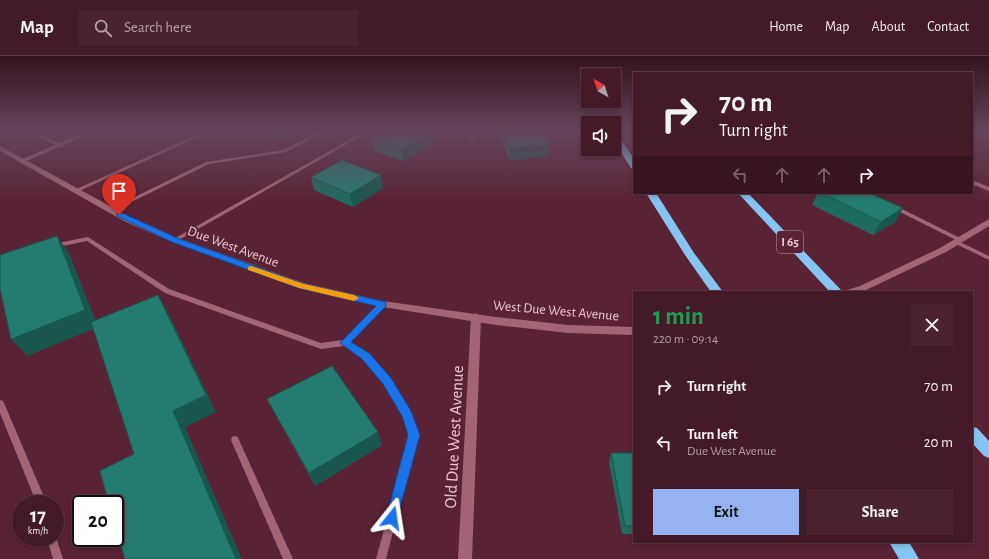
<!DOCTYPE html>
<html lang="en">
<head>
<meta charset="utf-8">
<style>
	body { margin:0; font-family:"Alegreya Sans",sans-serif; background:#4b2330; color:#f1f3f6; height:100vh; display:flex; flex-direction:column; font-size:15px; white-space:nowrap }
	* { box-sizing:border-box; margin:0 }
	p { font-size:13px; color:#afa1a8 }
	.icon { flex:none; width:22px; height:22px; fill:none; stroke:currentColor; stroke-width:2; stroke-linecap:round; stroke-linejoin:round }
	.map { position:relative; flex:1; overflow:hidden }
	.side { position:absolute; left:633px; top:235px; width:340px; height:252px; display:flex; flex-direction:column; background:#441a28; border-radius:0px; box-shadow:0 2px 6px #0003,0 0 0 1px #5c3845 }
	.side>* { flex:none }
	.banner { position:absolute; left:633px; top:16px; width:340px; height:122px; border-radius:0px; box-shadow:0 2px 6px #0003,0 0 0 1px #5c3845; background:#441a28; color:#f1f3f6; overflow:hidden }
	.needle { width:26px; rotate:321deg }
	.controls { position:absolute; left:581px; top:12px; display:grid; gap:8px }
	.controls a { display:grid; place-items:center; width:40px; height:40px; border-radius:0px; background:#441a28; box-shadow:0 2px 6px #0003,0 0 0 1px #5c3845; font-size:20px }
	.speed { position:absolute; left:12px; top:439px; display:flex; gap:8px; font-size:20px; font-weight:700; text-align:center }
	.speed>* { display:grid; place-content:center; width:52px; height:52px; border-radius:50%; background:#441a28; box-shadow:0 2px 6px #0003,0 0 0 1px #5c3845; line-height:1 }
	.speed small { font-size:10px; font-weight:400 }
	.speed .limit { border:2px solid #111; border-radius:6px; background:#fff; color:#111 }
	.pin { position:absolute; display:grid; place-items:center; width:34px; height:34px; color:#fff; margin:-41px -17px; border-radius:50% 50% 50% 0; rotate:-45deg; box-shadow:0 0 4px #0007 }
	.pin .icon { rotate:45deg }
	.me { position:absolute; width:44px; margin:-22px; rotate:15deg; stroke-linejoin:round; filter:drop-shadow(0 0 3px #0008) }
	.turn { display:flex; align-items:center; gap:14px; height:84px; padding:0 20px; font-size:18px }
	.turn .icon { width:52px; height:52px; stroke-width:2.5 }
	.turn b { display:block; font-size:28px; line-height:34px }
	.lanes { display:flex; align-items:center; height:38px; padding:0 20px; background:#0003; justify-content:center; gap:20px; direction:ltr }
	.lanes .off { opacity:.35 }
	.round { display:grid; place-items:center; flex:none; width:42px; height:42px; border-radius:0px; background:#4b2330 }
	.summary { display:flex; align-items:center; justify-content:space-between; height:68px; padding:0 20px }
	h1 { font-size:24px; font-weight:700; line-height:30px; color:#1e9e55 }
	.cta { display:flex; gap:8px; margin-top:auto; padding:8px 20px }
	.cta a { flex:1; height:46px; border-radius:0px; background:#95b2f1; color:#111; font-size:16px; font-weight:700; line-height:46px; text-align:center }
	.cta a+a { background:#4b2330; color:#f1f3f6 }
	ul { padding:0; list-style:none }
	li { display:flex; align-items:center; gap:12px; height:56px; padding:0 20px }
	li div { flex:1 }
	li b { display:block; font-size:15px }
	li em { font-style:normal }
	header { display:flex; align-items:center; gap:24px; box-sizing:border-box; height:56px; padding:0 20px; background:#441a28; border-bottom:1px solid #5c3845 }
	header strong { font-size:19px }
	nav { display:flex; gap:22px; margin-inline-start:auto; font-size:14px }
	.search { width:280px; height:36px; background:#4b2330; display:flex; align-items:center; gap:10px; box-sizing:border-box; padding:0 14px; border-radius:0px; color:#afa1a8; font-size:15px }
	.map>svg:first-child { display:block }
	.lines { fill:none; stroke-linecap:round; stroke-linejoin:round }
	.lane { fill:#a36575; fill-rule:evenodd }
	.street { fill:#a36575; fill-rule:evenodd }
	.secondary { fill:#a36575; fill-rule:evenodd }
	.highway { fill:#86c4f3; fill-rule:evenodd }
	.wall { fill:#1f6b60 }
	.shaded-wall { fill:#19574e }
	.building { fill:#247c70; stroke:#19574e }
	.route { fill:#1a73e8; stroke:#114b97 }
	.slow { fill:#f59e0b }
	.labels { text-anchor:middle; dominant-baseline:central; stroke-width:4; stroke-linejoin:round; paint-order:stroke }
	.shield { fill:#5a2335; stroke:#c096a2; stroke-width:1 }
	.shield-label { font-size:13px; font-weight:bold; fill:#ebc8d0 }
	.street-label { font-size:14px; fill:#ebc8d0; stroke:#5a2335 }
	.near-street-label { font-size:17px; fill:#ebc8d0; stroke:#5a2335 }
</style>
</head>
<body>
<header>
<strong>Map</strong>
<div class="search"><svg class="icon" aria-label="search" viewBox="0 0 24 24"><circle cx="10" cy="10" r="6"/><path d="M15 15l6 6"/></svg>Search here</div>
<nav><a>Home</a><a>Map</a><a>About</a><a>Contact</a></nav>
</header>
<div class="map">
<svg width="989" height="503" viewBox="0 0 989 503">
	<rect width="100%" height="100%" fill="#5a2335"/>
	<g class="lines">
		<path class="lane" d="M 27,75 L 33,75 L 59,87 L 88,75 L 94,75 L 63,89 L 63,91 L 59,91 L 22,107 L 20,106 L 20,104 L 55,89 Z
			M 205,75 L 211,75 L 77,136 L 75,137 L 72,135 Z
			M 321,75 L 327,75 L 286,96 L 209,108 L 113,155 L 109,155 L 108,154 L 206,106 L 283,94 Z
			M 365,75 L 370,75 L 177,185 L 173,185 L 172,184 Z
			M 468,75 L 472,75 L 474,83 L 470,83 Z
			M 972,124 L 989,131 L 989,135 L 972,128 Z
			M 894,149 L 962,183 L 963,184 L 960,186 L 989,200 L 989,204 L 954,187 L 953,186 L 956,184 L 892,152 L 891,151 Z
			M 88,181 L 169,233 L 321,287 L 343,284 L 381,246 L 385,246 L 386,248 L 385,250 L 350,287 L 369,298 L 391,324 L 405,347 L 418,379 L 386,503 L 376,503 L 410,379 L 402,357 L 392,339 L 379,319 L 363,302 L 344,290 L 321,293 L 165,237 L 87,185 L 53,192 L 50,190 L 53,188 Z
			M 0,344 L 3,345 L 4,347 L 47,448 L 37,448 L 0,357 Z
			M 235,380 L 238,381 L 239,384 L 293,503 L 283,503 L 231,384 L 232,381 Z
			M 55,478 L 63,503 L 53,503 L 47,482 L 55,482 Z"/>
		<path class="street" d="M 476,257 L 481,261 L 472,503 L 458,503 L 471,261 Z"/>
		<path class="secondary" d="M 0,90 L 130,161 L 178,182 L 304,227 L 383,245 L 496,261 L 568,269 L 634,271 L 634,279 L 568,277 L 496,269 L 383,251 L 299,232 L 172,186 L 124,165 L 0,95 Z
			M 989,163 L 989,170 L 946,196 L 866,234 L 861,236 L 845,236 L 847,234 L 860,230 L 940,192 Z"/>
		<path class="highway" d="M 614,77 L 617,77 L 634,103 L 634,113 L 631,112 L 614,85 Z
			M 646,137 L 656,137 L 694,197 L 723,236 L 711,236 L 685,199 Z
			M 738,137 L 748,137 L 843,236 L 830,236 Z
			M 972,371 L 977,372 L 989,385 L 989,402 L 984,400 L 972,387 Z
			M 889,486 L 909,486 L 919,503 L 899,503 Z"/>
	</g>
	<path class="wall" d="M 262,75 L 300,75 L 282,84 L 263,77 Z
		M 386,75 L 434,75 L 435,86 L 403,105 L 375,95 L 373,82 Z
		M 497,75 L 542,75 L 550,88 L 549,100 L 510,104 Z
		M 311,121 L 383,132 L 353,151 L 314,134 Z
		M 818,137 L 869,137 L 903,152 L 895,166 L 873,179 L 812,149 Z
		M 267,343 L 382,389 L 315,430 L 274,356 Z
		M 611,397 L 634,397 L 634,478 L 622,478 L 609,406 Z"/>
	<path class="shaded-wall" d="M 282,75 L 300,75 L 282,84 L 280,76 Z
		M 432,75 L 434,75 L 435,86 L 403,105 L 402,93 Z
		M 550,88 L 549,100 L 510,104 L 511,92 Z
		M 381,119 L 383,132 L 353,151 L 350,138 Z
		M 903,152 L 895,166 L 873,179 L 881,166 Z
		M 57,180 L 69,197 L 98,271 L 27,300 L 11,283 Z
		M 158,239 L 168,257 L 216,356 L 185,371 L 242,503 L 236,503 L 173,355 Z
		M 378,376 L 382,389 L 315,430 L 309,417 Z"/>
	<path class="building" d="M 386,75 L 432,75 L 402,93 L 373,82 Z
		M 503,75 L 542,75 L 550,88 L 511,92 Z
		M 342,104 L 381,119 L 350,138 L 311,121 Z
		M 822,137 L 869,137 L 903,152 L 881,166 Z
		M 57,180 L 85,254 L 11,283 L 0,233 L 0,199 Z
		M 158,239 L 206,339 L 173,355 L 236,503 L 125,503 L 115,469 L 115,448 L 109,448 L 100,415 L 134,398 L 91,266 Z
		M 332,310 L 378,376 L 309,417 L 267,343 Z
		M 611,397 L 634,397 L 634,470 L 625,470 Z"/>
	<linearGradient id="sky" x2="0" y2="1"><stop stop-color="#32131d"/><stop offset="0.52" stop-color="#65455c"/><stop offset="1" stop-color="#65455c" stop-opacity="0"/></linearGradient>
	<rect width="989" height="145" fill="url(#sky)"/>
	<path class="route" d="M 117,157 L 122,157 L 177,182 L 304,228 L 386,246 L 386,250 L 351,286 L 369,297 L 391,322 L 411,355 L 420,379 L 396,466 L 392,468 L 387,466 L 386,462 L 408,379 L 402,360 L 383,328 L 362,303 L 340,287 L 376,250 L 299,232 L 172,186 L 117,160 Z"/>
	<path class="slow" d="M 251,210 L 304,228 L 354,239 L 359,242 L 354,245 L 299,232 L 248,214 L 248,211 Z"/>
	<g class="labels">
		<rect class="shield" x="777" y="175" width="26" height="22" rx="3"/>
		<g class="shield-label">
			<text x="790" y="186">I 65</text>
		</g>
		<g class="street-label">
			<text transform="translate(233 191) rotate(20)">Due West Avenue</text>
			<text transform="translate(556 255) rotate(5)">West Due West Avenue</text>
		</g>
		<g class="near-street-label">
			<text transform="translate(454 381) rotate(-87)">Old Due West Avenue</text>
		</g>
	</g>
</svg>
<div class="controls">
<a><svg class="needle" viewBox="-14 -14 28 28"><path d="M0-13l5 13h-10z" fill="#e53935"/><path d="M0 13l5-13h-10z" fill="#afa1a8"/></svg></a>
<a><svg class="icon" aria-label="sound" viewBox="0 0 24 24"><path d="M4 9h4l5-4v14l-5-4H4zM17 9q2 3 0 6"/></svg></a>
</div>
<div class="speed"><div>17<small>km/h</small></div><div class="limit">20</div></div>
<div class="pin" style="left:119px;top:159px;background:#d93025"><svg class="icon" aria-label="arrive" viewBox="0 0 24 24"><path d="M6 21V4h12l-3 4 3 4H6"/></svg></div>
<svg class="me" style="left:392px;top:462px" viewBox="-20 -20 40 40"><path d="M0-17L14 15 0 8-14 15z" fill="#1a73e8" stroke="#fff" stroke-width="4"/></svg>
<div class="banner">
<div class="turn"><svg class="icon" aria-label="right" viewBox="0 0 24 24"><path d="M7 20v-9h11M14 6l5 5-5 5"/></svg><div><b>70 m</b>Turn right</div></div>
<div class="lanes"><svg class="icon off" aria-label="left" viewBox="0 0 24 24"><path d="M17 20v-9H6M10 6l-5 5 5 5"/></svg><svg class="icon off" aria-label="ahead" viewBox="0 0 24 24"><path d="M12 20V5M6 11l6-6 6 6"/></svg><svg class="icon off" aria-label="ahead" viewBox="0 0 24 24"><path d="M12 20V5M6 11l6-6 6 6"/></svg><svg class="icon" aria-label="right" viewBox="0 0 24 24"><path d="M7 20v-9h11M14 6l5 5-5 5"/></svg></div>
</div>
<section class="side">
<div class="summary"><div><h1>1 min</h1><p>220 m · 09:14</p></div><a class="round"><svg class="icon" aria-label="close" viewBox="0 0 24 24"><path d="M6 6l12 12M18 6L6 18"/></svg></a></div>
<ul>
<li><svg class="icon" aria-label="right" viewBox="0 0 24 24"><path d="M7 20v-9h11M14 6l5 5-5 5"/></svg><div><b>Turn right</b></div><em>70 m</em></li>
<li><svg class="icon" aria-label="left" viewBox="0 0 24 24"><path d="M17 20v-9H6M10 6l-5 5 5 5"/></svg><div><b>Turn left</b><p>Due West Avenue</p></div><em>20 m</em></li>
</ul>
<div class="cta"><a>Exit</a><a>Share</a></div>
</section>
</div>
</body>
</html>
